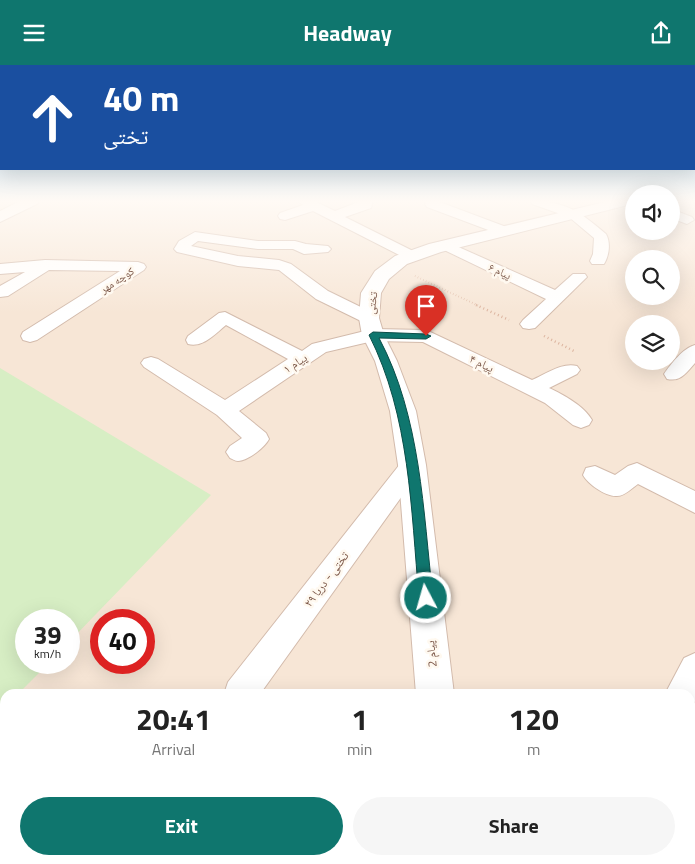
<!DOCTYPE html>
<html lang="en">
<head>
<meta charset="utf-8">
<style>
	body { margin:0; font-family:"Titillium Web","Noto Naskh Arabic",sans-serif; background:#f6f6f6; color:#222; height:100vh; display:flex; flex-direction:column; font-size:19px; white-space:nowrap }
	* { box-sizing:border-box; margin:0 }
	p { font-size:16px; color:#767676 }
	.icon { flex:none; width:28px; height:28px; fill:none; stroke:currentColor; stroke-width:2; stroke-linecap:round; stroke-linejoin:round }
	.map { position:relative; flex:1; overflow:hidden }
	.drawer { position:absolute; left:0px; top:624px; width:695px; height:176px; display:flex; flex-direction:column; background:#fff; border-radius:15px 15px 0 0; box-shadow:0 5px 20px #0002 }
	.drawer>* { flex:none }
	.guide { position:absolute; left:0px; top:0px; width:695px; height:105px; box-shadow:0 5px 20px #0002; background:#1a4fa0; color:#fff; overflow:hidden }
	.controls { position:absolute; left:625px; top:120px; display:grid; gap:10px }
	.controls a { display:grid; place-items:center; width:55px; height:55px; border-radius:50%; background:#fff; box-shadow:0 5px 20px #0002; font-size:25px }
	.speed { position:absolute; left:15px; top:544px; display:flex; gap:10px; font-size:25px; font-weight:700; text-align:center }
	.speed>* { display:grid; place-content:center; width:65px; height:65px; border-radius:50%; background:#fff; box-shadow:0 5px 20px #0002; line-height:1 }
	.speed small { font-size:12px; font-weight:400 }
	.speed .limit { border:8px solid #d22; background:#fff; color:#111 }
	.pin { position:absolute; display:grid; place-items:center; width:42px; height:42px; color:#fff; margin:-51px -21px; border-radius:50% 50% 50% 0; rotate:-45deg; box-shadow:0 0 5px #0007 }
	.pin .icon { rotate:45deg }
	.me { position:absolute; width:55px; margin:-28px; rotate:354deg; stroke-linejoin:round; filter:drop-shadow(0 0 4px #0008) }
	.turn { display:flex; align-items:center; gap:18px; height:105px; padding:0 20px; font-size:22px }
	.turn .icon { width:65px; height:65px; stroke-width:2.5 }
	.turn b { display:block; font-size:35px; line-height:42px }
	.eta { display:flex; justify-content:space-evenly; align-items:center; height:85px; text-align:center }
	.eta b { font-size:30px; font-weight:700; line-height:35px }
	.cta { display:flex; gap:10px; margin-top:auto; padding:10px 20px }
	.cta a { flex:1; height:58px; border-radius:30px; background:#0f766e; color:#fff; font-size:20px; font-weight:700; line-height:58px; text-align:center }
	.cta a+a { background:#f6f6f6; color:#222 }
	header { display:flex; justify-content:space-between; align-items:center; height:65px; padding:0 20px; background:#0f766e; color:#fff; font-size:22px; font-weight:700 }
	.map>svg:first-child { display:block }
	.residential { fill:#f7e6d6; fill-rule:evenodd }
	.green { fill:#d7eec4 }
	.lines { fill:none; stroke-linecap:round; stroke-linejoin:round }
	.minor-casing { stroke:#d3bbac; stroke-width:2 }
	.tertiary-casing { stroke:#d3bbac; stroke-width:2 }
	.path-far1 { stroke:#dcb49f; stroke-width:2; stroke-dasharray:0.5 2.5; stroke-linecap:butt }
	.path { stroke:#dcb49f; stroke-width:2.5; stroke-dasharray:1 3; stroke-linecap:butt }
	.minor { fill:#fff; fill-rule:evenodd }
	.tertiary { fill:#fff; fill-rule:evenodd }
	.route { fill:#0f766e; stroke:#0a4d48 }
	.labels { text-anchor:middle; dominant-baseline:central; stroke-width:5; stroke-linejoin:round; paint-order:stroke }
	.far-street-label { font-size:11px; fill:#7c5849; stroke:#fff9f0 }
	.street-label { font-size:12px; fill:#7c5849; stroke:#fff9f0 }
</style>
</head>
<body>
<header><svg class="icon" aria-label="menu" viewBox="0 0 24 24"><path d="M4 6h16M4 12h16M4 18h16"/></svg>Headway<svg class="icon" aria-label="share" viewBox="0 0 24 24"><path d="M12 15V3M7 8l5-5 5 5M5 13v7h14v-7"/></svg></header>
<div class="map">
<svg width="695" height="799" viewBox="0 0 695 799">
	<rect width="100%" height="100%" fill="#fef5e8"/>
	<path class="residential" d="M 0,136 L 634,136 L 634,166 L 671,166 L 671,136 L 695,136 L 695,799 L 0,799 ZM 634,194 L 671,194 L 671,231 L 634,231 ZM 634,259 L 671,259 L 671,296 L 634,296 ZM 26,555 L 69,555 L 69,598 L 26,598 ZM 101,555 L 144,555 L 144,598 L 101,598 ZM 5,629 L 690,629 L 690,795 L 5,795 Z"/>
	<path class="green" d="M 0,303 L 211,430 L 69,577 L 69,555 L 26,555 L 26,598 L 49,598 L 18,629 L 5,629 L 5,643 L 0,648 Z"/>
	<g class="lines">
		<defs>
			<path id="minor" d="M 298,136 L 314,136 L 335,146 L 361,136 L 373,136 L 371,143 L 345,152 L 417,188 L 420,191 L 417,194 L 407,194 L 313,146 L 285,155 L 280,154 L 278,151 L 280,148 L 303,140 Z
				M 427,136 L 437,136 L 509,163 L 511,166 L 509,169 L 499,169 L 427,142 L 425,139 Z
				M 531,136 C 566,136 580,147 606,169 C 611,178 609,191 604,199 L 592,199 L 590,196 L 593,189 L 594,173 L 569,152 L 532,139 Z
				M 671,144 L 692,152 L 694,155 L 687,159 L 671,153 Z
				M 195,167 L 258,176 L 295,176 L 306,179 L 328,181 L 331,184 L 328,187 L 304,189 L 293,184 L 258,184 L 198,176 L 191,181 L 238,191 L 279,195 L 291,199 L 328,226 L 375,249 L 378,253 L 375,257 L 369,258 L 363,257 L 316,234 L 279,205 L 238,201 L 177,187 L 174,184 L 179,176 Z
				M 445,176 L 555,225 L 573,209 L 585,209 L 587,212 L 535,263 L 529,264 L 523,263 L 520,259 L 523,255 L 546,234 L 440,183 L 438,180 L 440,177 Z
				M 45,195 L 138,197 L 144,199 L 146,202 L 144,205 L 37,275 L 30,277 L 23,275 L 21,271 L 23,267 L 120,206 L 49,205 L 8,231 L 0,232 L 0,221 L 25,207 L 0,209 L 0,199 Z
				M 225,247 L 302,286 L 312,279 L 373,264 L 426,265 L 532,315 C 546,309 562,297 577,301 L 580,305 L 577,309 L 549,323 C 564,330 584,341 592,355 L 589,360 L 581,363 L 573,360 L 545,338 L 423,277 L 373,276 L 326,287 L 239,346 L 266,368 L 269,374 C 265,382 248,396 238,396 C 235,396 233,394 230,393 L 226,387 L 230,381 L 242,373 L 217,350 L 144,302 L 141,298 L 144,294 L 151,292 L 158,294 L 225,335 L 288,294 L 226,260 C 215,269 203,283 188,279 L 186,275 L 188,271 L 219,248 Z
				M 695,280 L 695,298 C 686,308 681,317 667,314 L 664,309 C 671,299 683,283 695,280 Z
				M 412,391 L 420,394 L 424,400 L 420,406 L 260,629 L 224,629 L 228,617 L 404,394 Z
				M 637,398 L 695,426 L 695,448 L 638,419 C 632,423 625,431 617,431 C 606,432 588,419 583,410 L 586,403 L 595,401 L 615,410 L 628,401 Z
				M 695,588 L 695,636 L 690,642 L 690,629 L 665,629 L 684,593 Z
				M 94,795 L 135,795 L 133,799 L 92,799 Z
				M 407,795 L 447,795 L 446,799 L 406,799 Z"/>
			<path id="tertiary" d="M 20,136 L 40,136 L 37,139 L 0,157 L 0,146 Z
				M 609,136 L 634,137 L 632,139 L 441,187 L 407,199 L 389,214 L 381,228 L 379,253 L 384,270 L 397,296 L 416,346 L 426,400 L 454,629 L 416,629 L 398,400 L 390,346 L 375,296 L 362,270 L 359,253 L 361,228 L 375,206 L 395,191 L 429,179 Z
				M 624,795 L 670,795 L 672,799 L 626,799 Z"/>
		</defs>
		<use href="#minor" class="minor-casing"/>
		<use href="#tertiary" class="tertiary-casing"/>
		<path class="path-far1" d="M 415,211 L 479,241"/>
		<path class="path" d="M 476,240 L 509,255
			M 544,271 L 576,287"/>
		<use href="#minor" class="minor"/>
		<use href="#tertiary" class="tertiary"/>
	</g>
	<linearGradient id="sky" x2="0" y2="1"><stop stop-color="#95c8e9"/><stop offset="0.55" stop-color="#fffaf5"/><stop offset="1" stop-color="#fffaf5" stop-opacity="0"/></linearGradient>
	<rect width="695" height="248" fill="url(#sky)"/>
	<path class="route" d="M 373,267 L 426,269 L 431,271 L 426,274 L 379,273 C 421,352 423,446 433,533 L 431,538 L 426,540 L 421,538 L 419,533 C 411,444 410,351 369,270 Z"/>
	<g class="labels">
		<g class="far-street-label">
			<text transform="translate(500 206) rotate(25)">پیام ۶</text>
			<text transform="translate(117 215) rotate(-33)">کوچه مهر</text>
			<text transform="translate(372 238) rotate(-83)">تختی</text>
		</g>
		<g class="street-label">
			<text transform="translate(295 298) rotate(-33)">پیام ۱</text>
			<text transform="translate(482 298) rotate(26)">پیام ۴</text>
			<text transform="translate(326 514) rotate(-53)">تختی - دریا ۲۹</text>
			<text transform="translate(431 589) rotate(-96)">پیام 2</text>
		</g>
	</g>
</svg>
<div class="controls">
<a><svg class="icon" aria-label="sound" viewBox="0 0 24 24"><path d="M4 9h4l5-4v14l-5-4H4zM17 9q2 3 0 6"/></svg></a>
<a><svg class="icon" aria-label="search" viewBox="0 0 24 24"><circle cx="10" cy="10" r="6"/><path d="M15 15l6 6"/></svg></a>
<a><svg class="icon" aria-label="layers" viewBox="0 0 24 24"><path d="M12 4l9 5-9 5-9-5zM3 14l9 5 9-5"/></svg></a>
</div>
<div class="speed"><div>39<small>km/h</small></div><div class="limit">40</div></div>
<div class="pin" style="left:426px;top:271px;background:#d93025"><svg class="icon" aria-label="arrive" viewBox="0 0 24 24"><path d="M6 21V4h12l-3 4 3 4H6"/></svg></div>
<svg class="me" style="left:426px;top:533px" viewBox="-20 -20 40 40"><circle r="17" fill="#0f766e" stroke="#fff" stroke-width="3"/><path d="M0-11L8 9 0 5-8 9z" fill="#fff"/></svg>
<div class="guide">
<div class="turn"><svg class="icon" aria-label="ahead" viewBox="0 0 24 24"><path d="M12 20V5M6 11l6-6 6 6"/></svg><div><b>40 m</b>تختی</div></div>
</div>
<section class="drawer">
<div class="eta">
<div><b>20:41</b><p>Arrival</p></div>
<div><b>1</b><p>min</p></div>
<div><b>120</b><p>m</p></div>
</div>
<div class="cta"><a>Exit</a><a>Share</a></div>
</section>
</div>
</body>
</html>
